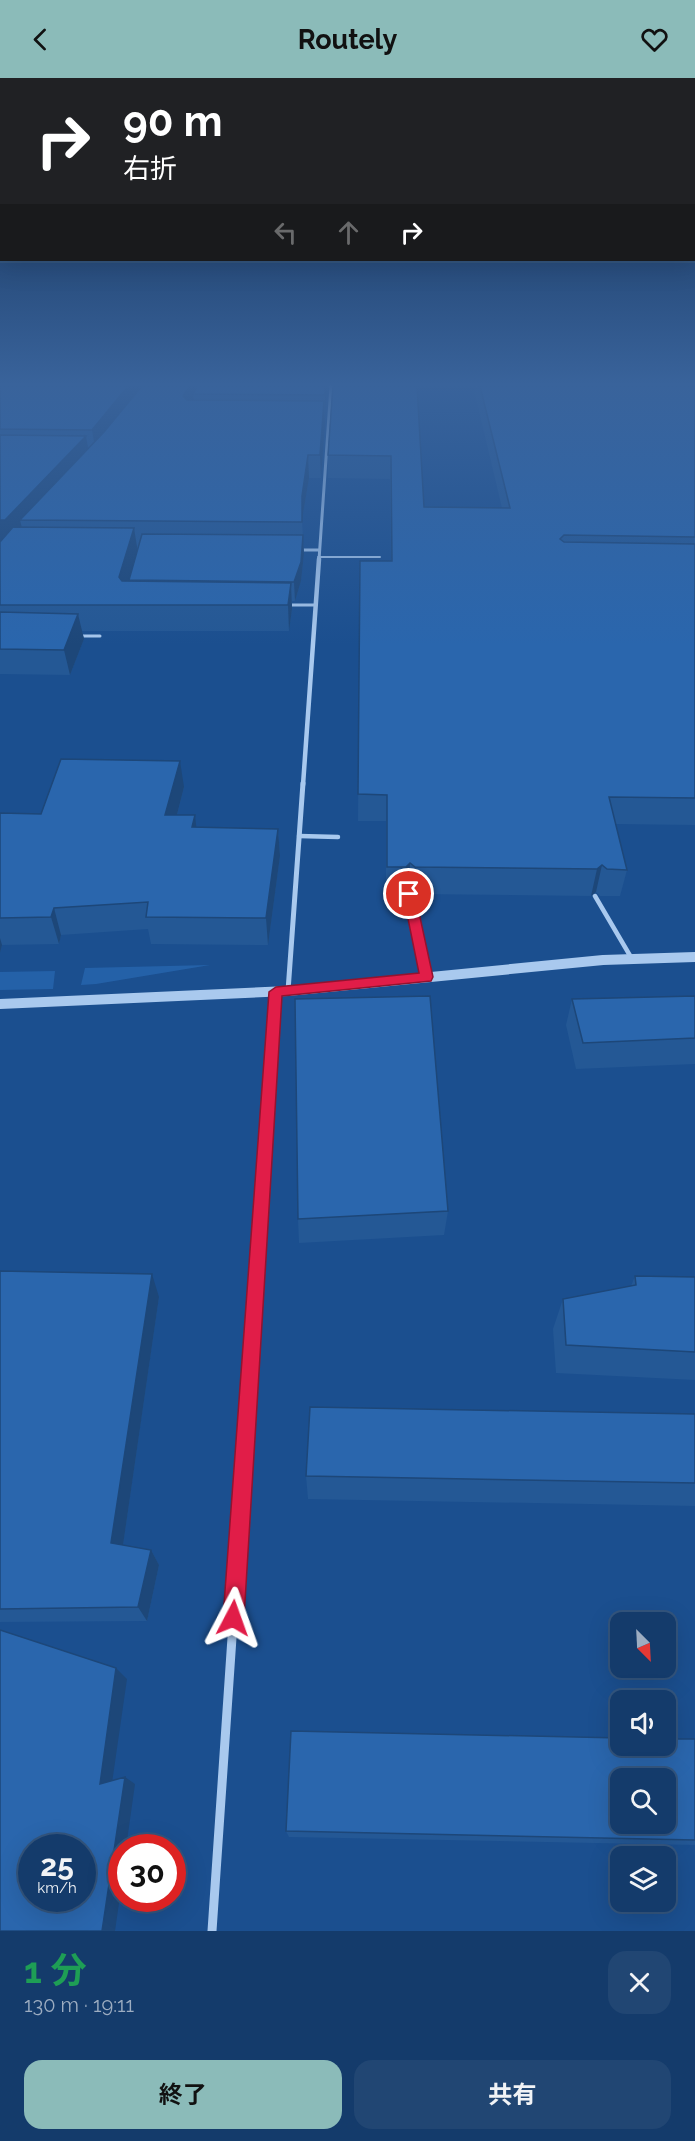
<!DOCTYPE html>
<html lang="ja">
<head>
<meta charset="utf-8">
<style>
	body { margin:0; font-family:Raleway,"Noto Sans JP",sans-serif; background:#214673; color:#f1f3f6; height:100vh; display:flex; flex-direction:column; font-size:22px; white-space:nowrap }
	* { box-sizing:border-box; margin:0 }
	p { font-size:20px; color:#9dadc1 }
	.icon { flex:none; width:33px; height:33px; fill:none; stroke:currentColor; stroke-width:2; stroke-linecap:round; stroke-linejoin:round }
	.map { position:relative; height:1853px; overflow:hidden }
	.panel { display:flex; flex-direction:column; background:#143b6b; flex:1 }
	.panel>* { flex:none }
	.top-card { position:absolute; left:0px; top:0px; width:696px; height:183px; box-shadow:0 6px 24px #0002,0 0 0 2px #33557e; background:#202124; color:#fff; overflow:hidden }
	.needle { width:39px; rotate:156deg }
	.controls { position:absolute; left:610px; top:1534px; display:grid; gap:12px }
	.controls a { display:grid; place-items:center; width:66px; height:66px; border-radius:12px; background:#143b6b; box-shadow:0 6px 24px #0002,0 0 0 2px #33557e; font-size:30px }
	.speed { position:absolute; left:18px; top:1756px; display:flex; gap:12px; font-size:30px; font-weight:700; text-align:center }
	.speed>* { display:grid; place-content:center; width:78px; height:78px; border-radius:50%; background:#143b6b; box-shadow:0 6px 24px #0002,0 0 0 2px #33557e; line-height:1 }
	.speed small { font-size:15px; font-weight:400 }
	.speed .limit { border:9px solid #d22; background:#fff; color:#111 }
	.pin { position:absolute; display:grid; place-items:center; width:51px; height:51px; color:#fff; margin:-26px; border:3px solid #fff; border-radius:50%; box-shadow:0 2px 6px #0007 }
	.me { position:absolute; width:66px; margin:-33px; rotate:4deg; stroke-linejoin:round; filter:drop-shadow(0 0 4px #0008) }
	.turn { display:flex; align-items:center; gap:21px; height:126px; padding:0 24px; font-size:27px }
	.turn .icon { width:78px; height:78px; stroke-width:2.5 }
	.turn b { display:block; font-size:42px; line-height:51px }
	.lanes { display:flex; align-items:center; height:57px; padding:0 24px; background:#0003; justify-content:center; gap:30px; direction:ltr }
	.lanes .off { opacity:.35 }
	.round { display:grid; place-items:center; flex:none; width:63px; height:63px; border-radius:18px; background:#214673 }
	.head { display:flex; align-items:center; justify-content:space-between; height:102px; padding:0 24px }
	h1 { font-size:36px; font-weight:700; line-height:45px; color:#1e9e55 }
	.cta { display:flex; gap:12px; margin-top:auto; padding:12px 24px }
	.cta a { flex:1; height:69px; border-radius:18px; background:#8bbbb9; color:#111; font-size:24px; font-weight:700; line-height:69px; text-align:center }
	.cta a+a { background:#214673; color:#f1f3f6 }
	header { display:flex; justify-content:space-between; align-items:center; height:78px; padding:0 24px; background:#8bbbb9; color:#111; font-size:27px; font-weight:700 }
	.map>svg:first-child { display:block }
	.green { fill:#2461a8 }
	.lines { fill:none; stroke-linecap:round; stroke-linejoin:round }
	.service-far2 { stroke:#a9c9ee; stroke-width:2 }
	.service-far1 { stroke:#a9c9ee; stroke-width:3 }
	.service { stroke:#a9c9ee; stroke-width:4.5 }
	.minor-far4 { stroke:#a9c9ee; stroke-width:3 }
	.minor-far3 { stroke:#a9c9ee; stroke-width:4.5 }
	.minor-far2 { stroke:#a9c9ee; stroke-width:5 }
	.minor-far1 { stroke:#a9c9ee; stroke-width:8 }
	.minor { stroke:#a9c9ee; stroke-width:9 }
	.tertiary { stroke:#a9c9ee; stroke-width:10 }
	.wall { fill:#245895 }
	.shaded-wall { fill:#1d4779 }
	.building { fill:#2a66ad; stroke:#1d4779; stroke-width:1.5; fill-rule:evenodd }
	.route { fill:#e11d48; stroke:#92132f; stroke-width:1.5 }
</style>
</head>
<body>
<header><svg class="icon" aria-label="back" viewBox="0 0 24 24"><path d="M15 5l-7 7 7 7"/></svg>Routely<svg class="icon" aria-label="heart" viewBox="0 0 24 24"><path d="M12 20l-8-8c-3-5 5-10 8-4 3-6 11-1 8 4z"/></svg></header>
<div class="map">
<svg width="695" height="1853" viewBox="0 0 695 1853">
	<rect width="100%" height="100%" fill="#1b4f8f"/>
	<path class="green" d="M 210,887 L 96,906 L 81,907 L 85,890 Z
		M 55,893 L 53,911 L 0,912 L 0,894 Z"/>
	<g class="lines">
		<path class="service-far2" d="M 318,479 L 380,479"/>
		<path class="service-far1" d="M 288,527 L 315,527
			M 78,558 L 100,558"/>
		<path class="service" d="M 299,758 L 338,759
			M 409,816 L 427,899
			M 595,818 L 632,881"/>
		<path class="minor-far4" d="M 295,472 L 319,472
			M 319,482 L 331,308"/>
		<path class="minor-far3" d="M 303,707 L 319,481"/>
		<path class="minor-far2" d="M 288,913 L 303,705
			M 270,996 L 276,914"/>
		<path class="minor-far1" d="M 245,1371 L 270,995"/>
		<path class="minor" d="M 212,1853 L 245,1369"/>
		<path class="tertiary" d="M 0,926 L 288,913 L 603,882 L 695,879"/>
	</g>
	<path class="wall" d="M 0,308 L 327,308 L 321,400 L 309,400 L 302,442 L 304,476 L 301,503 L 295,523 L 292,523 L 292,531 L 289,553 L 82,553 L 84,561 L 70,597 L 0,596 Z
		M 417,308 L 424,429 L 502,430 L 473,308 L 695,308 L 695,747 L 615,746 L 627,792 L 620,818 L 600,818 L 596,814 L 591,818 L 414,816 L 409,812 L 405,816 L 386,816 L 386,743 L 358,743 L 360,483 L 391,483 L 390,401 L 328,400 L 328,377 Z
		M 184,709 L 177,737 L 196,749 L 278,751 L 280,778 L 268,867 L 151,866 L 148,851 L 61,857 L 59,866 L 2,867 L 0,875 L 0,735 L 41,736 Z
		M 695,918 L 695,986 L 576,991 L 566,947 L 572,921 Z
		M 448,1133 L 444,1157 L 299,1165 L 298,1141 Z
		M 0,1193 L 159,1219 L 123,1467 L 151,1472 L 159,1487 L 147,1543 L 0,1544 Z
		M 635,1198 L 695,1199 L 695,1302 L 556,1295 L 553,1251 L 563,1221 L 631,1208 Z
		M 695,1336 L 695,1428 L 308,1421 L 306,1398 Z
		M 695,1661 L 695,1767 L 289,1759 L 286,1753 Z"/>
	<path class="shaded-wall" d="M 128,308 L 149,308 L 96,375 L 92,352 Z
		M 190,308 L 206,308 L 193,316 L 194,327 L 186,340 L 183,318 Z
		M 325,308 L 327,308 L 325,339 Z
		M 324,323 L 325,345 L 321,400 L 320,377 Z
		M 86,358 L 90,381 L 20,442 L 23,454 L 0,479 L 0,442 Z
		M 308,377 L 309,400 L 302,442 L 302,418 Z
		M 134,450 L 138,475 L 123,524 L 119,499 Z
		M 303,457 L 304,476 L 301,503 L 295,523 L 294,504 Z
		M 291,505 L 292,531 L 289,553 L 288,527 Z
		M 78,536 L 84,561 L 70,597 L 64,572 Z
		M 180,683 L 184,709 L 170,764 L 165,737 Z
		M 195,737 L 198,764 L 192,749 Z
		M 278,751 L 280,778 L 268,867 L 266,840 Z
		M 410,785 L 409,812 L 405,816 L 406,789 Z
		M 602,787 L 596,814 L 591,818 L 597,791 Z
		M 54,830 L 61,857 L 59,866 L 51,839 Z
		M 0,860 L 2,867 L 0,875 Z
		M 152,1196 L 159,1219 L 121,1481 L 111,1465 Z
		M 151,1472 L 159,1487 L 147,1543 L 138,1529 Z
		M 116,1590 L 127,1601 L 111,1712 L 100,1706 Z
		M 125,1699 L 135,1706 L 126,1770 L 122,1770 L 122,1804 L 115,1853 L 102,1853 Z"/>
	<path class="building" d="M 0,308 L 128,308 L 92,352 L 0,351 Z
		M 142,308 L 190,308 L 183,318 L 187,322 L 324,323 L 320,377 L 308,377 L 302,418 L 302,444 L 20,442 L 104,354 Z
		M 197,308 L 325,308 L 325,317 L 193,316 Z
		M 333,308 L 417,308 L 424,429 L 510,430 L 480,308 L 695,308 L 695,459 L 564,457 L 560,461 L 564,464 L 695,466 L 695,720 L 609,719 L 627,792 L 607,791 L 602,787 L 597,791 L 415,789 L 410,785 L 406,789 L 387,789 L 387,717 L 358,716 L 360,483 L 392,483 L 391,378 L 328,377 Z
		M 0,357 L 86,358 L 5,442 L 0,442 Z
		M 13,449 L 134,450 L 119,499 L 122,503 L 291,505 L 288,527 L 0,527 L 0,464 Z
		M 142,456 L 303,457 L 301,484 L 294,504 L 129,502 Z
		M 0,534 L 78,536 L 64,572 L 0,571 Z
		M 61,681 L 180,683 L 165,737 L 195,737 L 192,749 L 278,751 L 266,840 L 146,839 L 148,824 L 54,830 L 51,839 L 0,840 L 0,735 L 41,736 Z
		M 430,918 L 448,1133 L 298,1141 L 295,921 Z
		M 695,918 L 695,960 L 583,965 L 572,921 Z
		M 0,1193 L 152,1196 L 111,1465 L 151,1472 L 138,1529 L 0,1531 Z
		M 635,1198 L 695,1199 L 695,1274 L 566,1267 L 563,1221 L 636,1207 Z
		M 310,1329 L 695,1336 L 695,1405 L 306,1398 Z
		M 0,1552 L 116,1590 L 100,1706 L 125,1699 L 102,1853 L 0,1853 ZM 32,1770 L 82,1770 L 82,1821 L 32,1821 Z
		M 291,1653 L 621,1660 L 621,1668 L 666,1668 L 666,1661 L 695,1661 L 695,1762 L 286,1753 ZM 621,1701 L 666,1701 L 666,1746 L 621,1746 Z"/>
	<linearGradient id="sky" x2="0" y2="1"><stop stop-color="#0f2b4f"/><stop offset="0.54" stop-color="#39639b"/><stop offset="1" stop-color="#39639b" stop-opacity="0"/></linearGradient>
	<rect width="695" height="567" fill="url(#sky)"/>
	<path class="route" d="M 409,812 L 415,816 L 433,899 L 431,903 L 282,918 L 244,1540 L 241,1547 L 233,1550 L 226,1547 L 223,1540 L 269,914 L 276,909 L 419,895 L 403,816 Z"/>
</svg>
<div class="controls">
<a><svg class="needle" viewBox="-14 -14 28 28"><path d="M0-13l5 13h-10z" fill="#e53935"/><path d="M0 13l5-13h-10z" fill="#9dadc1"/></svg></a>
<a><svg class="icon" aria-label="sound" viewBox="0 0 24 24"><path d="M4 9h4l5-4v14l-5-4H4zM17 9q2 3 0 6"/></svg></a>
<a><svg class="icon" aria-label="search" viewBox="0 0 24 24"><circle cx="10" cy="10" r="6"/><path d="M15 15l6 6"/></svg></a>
<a><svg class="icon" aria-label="layers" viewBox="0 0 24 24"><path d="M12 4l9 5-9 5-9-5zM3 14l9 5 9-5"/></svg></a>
</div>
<div class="speed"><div>25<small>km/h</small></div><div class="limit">30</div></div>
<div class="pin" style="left:409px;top:816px;background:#d93025"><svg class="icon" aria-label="arrive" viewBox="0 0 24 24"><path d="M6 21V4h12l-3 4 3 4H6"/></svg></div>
<svg class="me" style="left:233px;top:1540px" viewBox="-20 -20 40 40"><path d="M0-17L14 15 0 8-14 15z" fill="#e11d48" stroke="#fff" stroke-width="4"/></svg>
<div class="top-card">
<div class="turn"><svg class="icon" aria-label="right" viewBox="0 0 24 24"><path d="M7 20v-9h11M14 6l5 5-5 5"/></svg><div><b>90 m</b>右折</div></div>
<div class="lanes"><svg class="icon off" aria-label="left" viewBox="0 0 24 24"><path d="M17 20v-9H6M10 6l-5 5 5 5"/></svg><svg class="icon off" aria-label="ahead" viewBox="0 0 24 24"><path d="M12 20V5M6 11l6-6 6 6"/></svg><svg class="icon" aria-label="right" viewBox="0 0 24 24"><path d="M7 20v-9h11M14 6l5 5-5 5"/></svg></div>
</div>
</div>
<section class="panel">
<div class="head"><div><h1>1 分</h1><p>130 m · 19:11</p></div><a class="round"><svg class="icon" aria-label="close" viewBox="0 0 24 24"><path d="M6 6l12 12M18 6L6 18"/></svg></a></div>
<div class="cta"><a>終了</a><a>共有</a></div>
</section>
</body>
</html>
